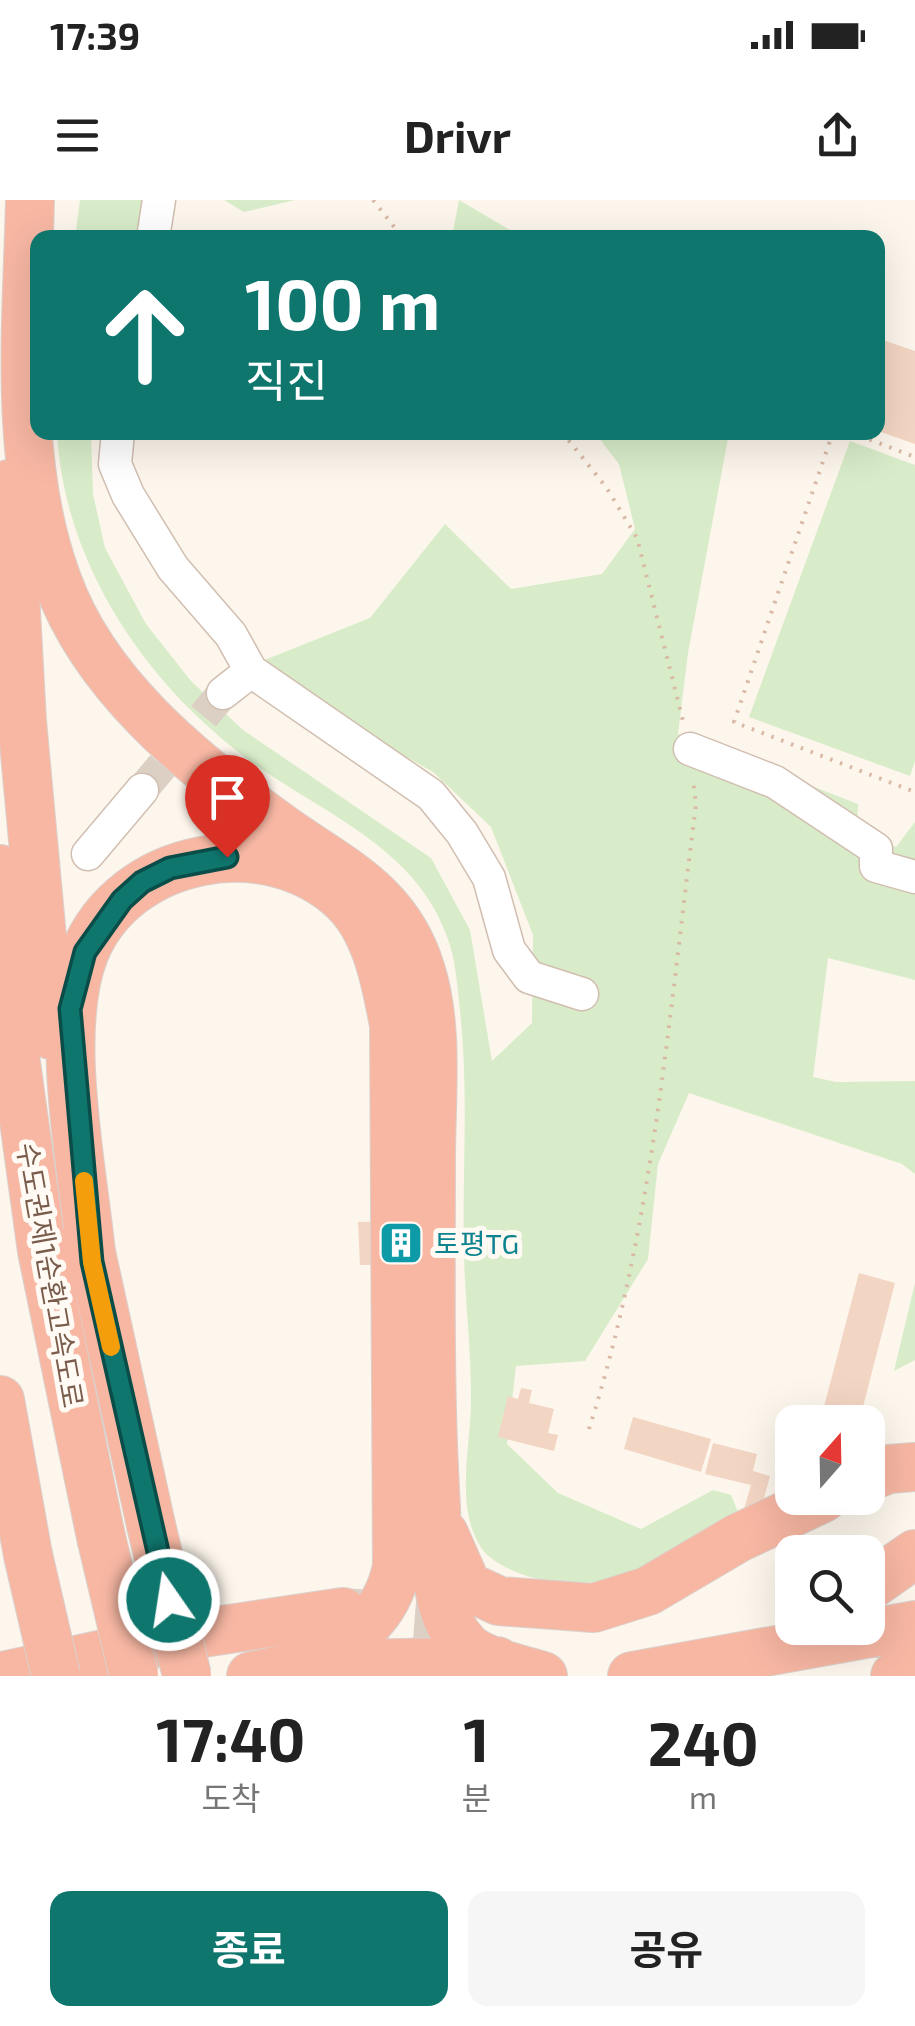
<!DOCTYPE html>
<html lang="ko">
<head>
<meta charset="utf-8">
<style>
	body { margin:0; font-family:"Exo 2","Noto Sans KR",sans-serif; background:#f6f6f6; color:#222; height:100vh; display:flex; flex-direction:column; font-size:38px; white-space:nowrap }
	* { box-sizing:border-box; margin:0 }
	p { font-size:32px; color:#767676 }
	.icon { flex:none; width:55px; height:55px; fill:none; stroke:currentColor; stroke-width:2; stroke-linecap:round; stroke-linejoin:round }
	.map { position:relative; height:1476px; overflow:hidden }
	.side { display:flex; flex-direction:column; background:#fff; flex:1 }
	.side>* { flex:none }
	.top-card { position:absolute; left:30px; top:30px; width:855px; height:210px; border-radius:20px; box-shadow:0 10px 40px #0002; background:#0f766e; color:#fff; overflow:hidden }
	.needle { width:65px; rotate:20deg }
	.tools { position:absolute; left:775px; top:1205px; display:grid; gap:20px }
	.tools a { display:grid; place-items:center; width:110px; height:110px; border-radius:20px; background:#fff; box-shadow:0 10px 40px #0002; font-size:50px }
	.pin { position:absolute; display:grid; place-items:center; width:85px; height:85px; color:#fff; margin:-102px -42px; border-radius:50% 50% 50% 0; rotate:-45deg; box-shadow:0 0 10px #0007 }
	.pin .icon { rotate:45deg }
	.me { position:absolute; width:110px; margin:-55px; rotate:347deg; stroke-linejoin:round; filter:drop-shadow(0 0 8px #0008) }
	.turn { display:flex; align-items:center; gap:35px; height:210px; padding:0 50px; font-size:45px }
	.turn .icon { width:130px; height:130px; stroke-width:2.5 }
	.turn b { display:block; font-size:70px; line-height:85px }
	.eta { display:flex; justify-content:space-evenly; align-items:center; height:170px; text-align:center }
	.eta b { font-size:60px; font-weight:700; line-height:70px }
	.cta { display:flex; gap:20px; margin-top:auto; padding:20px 50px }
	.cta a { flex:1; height:115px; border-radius:20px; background:#0f766e; color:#fff; font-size:40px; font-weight:700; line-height:115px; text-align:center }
	.cta a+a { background:#f6f6f6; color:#222 }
	.status { display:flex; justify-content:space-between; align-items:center; height:70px; padding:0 50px; background:#fff; direction:ltr }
	.status svg { height:28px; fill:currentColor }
	header { display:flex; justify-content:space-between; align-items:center; height:130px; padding:0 50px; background:#fff; font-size:45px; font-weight:700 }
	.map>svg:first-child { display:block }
	.green { fill:#d8ecc9 }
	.building { fill:#f3d5c3 }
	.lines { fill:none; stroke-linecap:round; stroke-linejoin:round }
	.minor-tunnel { stroke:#dcd0c4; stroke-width:32; stroke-dasharray:32 16; stroke-linecap:butt }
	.highway-tunnel { stroke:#dcd0c4; stroke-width:48; stroke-dasharray:48 24; stroke-linecap:butt }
	.minor-casing { stroke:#d1beb0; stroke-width:35 }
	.highway-casing { stroke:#dad1cd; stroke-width:50 }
	.path { stroke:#d9b8a5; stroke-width:4; stroke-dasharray:2.5 8; stroke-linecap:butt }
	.minor { stroke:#fff; stroke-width:32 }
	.highway { stroke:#f7b7a3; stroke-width:48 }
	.highway-bridge-casing { stroke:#dad1cd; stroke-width:50; stroke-linecap:butt }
	.highway-bridge { stroke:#f7b7a3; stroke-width:48 }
	.route-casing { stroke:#0a4d48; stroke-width:25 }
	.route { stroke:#0f766e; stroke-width:18 }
	.slow { stroke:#f59e0b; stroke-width:18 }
	.labels { text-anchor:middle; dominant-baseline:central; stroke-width:10; stroke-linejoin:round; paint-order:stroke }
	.culture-label { font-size:28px; fill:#0d838f; stroke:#fffaf3; text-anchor:start }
	.street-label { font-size:28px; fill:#7a5c4d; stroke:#fffaf3 }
</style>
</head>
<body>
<div class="status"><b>17:39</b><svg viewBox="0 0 49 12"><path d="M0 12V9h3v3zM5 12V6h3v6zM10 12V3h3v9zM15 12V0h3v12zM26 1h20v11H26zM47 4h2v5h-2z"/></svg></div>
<header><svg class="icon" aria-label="menu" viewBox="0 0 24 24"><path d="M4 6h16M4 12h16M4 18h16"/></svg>Drivr<svg class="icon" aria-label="share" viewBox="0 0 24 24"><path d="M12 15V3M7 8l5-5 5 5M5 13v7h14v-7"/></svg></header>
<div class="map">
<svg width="915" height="1476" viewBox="0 0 915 1476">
	<rect width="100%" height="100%" fill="#fdf6ec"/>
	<path class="green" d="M 80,0 L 148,0 L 136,37 L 75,38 Z
		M 224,0 L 295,0 L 244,12 Z
		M 459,0 L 522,37 L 452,37 Z
		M 57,233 L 91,233 L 93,294 L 105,348 L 146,424 L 191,481 L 243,530 L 431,658 L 470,730 L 492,861 L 532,823 L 533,735 L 491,627 L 433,572 L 286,490 L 262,461 L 370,418 L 445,324 L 511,389 L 602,374 L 635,329 L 619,264 L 595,233 L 729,233 L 688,453 L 678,534 L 858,604 L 857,631 L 896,647 L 915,622 L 915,780 L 828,758 L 813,877 L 836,882 L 915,881 L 915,974 L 902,964 L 689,893 L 658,964 L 648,1059 L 585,1161 L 516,1166 L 507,1244 L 558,1293 L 641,1329 L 713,1290 L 731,1295 L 742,1322 C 680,1364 587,1404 514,1371 C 504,1367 488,1358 482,1349 C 453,1306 472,1244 471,1195 C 471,1148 465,1101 464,1054 C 462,971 469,894 460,811 C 457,785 456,758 446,734 C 411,640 309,609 237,551 C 139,474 64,359 57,233 Z
		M 850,241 L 915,265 L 915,561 L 910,576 L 749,517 Z
		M 915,1083 L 915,1160 L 894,1171 Z"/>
	<path class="building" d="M 883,140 L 915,151 L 915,244 L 878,231 L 878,157 Z
		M 442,1020 L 443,1064 L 360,1065 L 358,1022 Z
		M 859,1073 L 895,1083 L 859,1222 L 820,1222 Z
		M 521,1188 L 532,1190 L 529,1203 L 554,1209 L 548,1233 L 558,1235 L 554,1251 L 498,1237 L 508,1196 L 518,1199 Z
		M 633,1217 L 711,1239 L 701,1272 L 624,1249 Z
		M 713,1243 L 757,1254 L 753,1271 L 770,1276 L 760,1313 L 744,1309 L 751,1285 L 705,1274 Z"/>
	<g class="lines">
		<path class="minor-tunnel" d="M 142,590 L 223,493"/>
		<path class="highway-tunnel" d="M 343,1412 L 475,1422"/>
		<defs>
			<path id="minor" d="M 153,38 L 159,0
				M 118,232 L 115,264 L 128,295 L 173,368 L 231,435 L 251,471 L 431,595 L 462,633 L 489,678 L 509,750 L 529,777 L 582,794
				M 223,493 L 251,471
				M 690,549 L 775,582 L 876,649 L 876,666 L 915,677
				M 88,654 L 142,590"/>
			<path id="highway" d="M 30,0 C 27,125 13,261 57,380 C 94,484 190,562 276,624 C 337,669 397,691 421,771 C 439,829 431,898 431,958 C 431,1075 429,1191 436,1307 C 438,1355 430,1408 465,1445 C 481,1462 521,1469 543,1476
				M 9,284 L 22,521 L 51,835
				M 0,669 L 16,863 L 42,1051 L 101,1337
				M 87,1034 L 151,1325
				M 92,1062 C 84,975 53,835 84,754 C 124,653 267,626 345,700 C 377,731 386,783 394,825 L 397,1366 C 387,1420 350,1441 305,1465
				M 0,1200 L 28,1355
				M 868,1277 L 889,1269 L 915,1267
				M 444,1334 L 467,1386 L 499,1401 L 594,1408 L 648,1391 L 738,1338 L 823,1298
				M 868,1387 L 915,1354
				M 3,1476 L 196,1434 L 343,1412
				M 251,1476 L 305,1465 L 497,1461
				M 632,1476 L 915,1425
				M 895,1476 L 915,1473"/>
		</defs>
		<use href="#minor" class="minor-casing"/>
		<use href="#highway" class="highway-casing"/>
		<path class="path" d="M 373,0 L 403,38
			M 562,232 L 606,287 L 637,338 L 683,521
			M 833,232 L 734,522 L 915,592
			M 850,232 L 915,257
			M 589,1229 C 653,1029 669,813 696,605 L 693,579"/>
		<use href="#minor" class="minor"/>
		<use href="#highway" class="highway"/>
		<defs>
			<path id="highway-bridge" d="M 151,1325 L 187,1476
				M 101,1337 L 134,1476
				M 28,1355 L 56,1476"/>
		</defs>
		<use href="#highway-bridge" class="highway-bridge-casing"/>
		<use href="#highway-bridge" class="highway-bridge"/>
	</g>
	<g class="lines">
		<defs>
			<path id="route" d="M 169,1400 L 92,1062 L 70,809 L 85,752 L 122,700 L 142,682 L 170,668 L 227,657"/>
		</defs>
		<use href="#route" class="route-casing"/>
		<use href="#route" class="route"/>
		<path class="slow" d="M 84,981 L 92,1062 L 111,1147"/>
	</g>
	<defs>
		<symbol id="building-square" viewBox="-11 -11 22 22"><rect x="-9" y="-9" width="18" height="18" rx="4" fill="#0f9aa8" stroke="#fffaf3"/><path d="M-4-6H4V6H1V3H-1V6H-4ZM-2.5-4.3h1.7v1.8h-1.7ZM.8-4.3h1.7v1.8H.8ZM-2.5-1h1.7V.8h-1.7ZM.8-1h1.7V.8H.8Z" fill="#fff"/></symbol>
	</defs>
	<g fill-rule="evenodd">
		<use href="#building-square" x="376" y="1018" width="50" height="50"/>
	</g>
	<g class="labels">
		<g class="culture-label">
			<text x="434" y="1043">토평TG</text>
		</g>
		<g class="street-label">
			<text transform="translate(51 1075) rotate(80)">수도권제1순환고속도로</text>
		</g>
	</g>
</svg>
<div class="tools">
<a><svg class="needle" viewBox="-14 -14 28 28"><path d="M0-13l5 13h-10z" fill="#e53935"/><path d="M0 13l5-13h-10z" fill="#767676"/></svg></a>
<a><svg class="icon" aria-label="search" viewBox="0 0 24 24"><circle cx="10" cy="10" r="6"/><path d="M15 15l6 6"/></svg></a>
</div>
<div class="pin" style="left:227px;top:657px;background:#d93025"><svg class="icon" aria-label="arrive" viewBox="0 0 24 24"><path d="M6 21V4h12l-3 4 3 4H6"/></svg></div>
<svg class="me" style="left:169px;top:1400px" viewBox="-20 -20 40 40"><circle r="17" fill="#0f766e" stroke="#fff" stroke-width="3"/><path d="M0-11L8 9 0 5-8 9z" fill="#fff"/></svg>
<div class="top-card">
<div class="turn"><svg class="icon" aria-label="ahead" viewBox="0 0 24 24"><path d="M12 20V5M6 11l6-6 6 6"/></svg><div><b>100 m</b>직진</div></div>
</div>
</div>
<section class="side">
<div class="eta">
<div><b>17:40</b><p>도착</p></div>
<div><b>1</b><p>분</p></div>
<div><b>240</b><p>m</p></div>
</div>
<div class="cta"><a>종료</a><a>공유</a></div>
</section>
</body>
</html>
